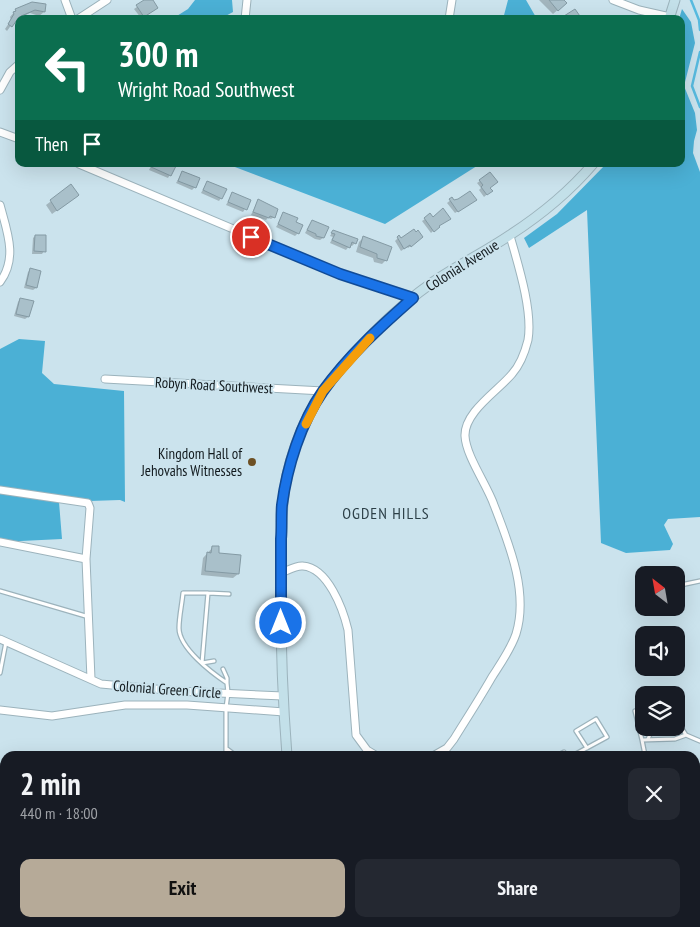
<!DOCTYPE html>
<html lang="en">
<head>
<meta charset="utf-8">
<style>
	body { margin:0; font-family:"PT Sans Narrow",sans-serif; background:#242831; color:#f1f3f6; height:100vh; display:flex; flex-direction:column; font-size:19px; white-space:nowrap }
	* { box-sizing:border-box; margin:0 }
	p { font-size:16px; color:#9ea1a6 }
	.icon { flex:none; width:28px; height:28px; fill:none; stroke:currentColor; stroke-width:2; stroke-linecap:round; stroke-linejoin:round }
	.map { position:relative; flex:1; overflow:hidden }
	.panel { position:absolute; left:0px; top:751px; width:700px; height:176px; display:flex; flex-direction:column; background:#171b24; border-radius:15px 15px 0 0; box-shadow:0 5px 20px #0002 }
	.panel>* { flex:none }
	.banner { position:absolute; left:15px; top:15px; width:670px; height:152px; border-radius:10px; box-shadow:0 5px 20px #0002; background:#0b6e4f; color:#fff; overflow:hidden }
	.needle { width:32px; rotate:329deg }
	.buttons { position:absolute; left:635px; top:566px; display:grid; gap:10px }
	.buttons a { display:grid; place-items:center; width:50px; height:50px; border-radius:10px; background:#171b24; box-shadow:0 5px 20px #0002; font-size:25px }
	.pin { position:absolute; display:grid; place-items:center; width:42px; height:42px; color:#fff; margin:-21px; border:2px solid #fff; border-radius:50%; box-shadow:0 1px 5px #0007 }
	.me { position:absolute; width:55px; margin:-28px; rotate:0deg; stroke-linejoin:round; filter:drop-shadow(0 0 4px #0008) }
	.turn { display:flex; align-items:center; gap:18px; height:105px; padding:0 20px; font-size:22px }
	.turn .icon { width:65px; height:65px; stroke-width:2.5 }
	.turn b { display:block; font-size:35px; line-height:42px }
	.then { display:flex; align-items:center; height:48px; padding:0 20px; background:#0003; gap:10px; font-size:19px }
	.round { display:grid; place-items:center; flex:none; width:52px; height:52px; border-radius:10px; background:#242831 }
	.summary { display:flex; align-items:center; justify-content:space-between; height:85px; padding:0 20px }
	h1 { font-size:30px; font-weight:700; line-height:38px }
	.button { display:flex; gap:10px; margin-top:auto; padding:10px 20px }
	.button a { flex:1; height:58px; border-radius:10px; background:#b6aa98; color:#111; font-size:20px; font-weight:700; line-height:58px; text-align:center }
	.button a+a { background:#242831; color:#f1f3f6 }
	.map>svg:first-child { display:block }
	.forest { fill:#4bb0d5 }
	.shadow { fill:#0003 }
	.lines { fill:none; stroke-linecap:round; stroke-linejoin:round }
	.stream { stroke:#57badf; stroke-width:2.5 }
	.building { fill:#a9c0ca; stroke:#849aa4 }
	.lane-casing { stroke:#9cb3bc; stroke-width:5.5 }
	.street-casing { stroke:#9cb3bc; stroke-width:9 }
	.secondary-casing { stroke:#9cb3bc; stroke-width:11 }
	.lane { stroke:#fff; stroke-width:3 }
	.street { stroke:#fff; stroke-width:7 }
	.secondary { stroke:#c3e0e9; stroke-width:9 }
	.route-casing { stroke:#114b97; stroke-width:12 }
	.route { stroke:#1a73e8; stroke-width:9 }
	.slow { stroke:#f59e0b; stroke-width:9 }
	.poi-dot { fill:#6d5024; stroke:#cbe3ed; stroke-width:2 }
	.labels { text-anchor:middle; dominant-baseline:central; stroke-width:4; stroke-linejoin:round; paint-order:stroke }
	.street-label { font-size:15px; fill:#121a1e; stroke:#cbe3ed }
	.poi-label { font-size:15px; fill:#121a1e; stroke:#cbe3ed; text-anchor:end }
	.neighbourhood-label { font-size:16px; letter-spacing:1px; fill:#2c3f47; stroke:#cbe3ed }
</style>
</head>
<body>
<div class="map">
<svg width="700" height="927" viewBox="0 0 700 927">
	<rect width="100%" height="100%" fill="#cbe3ed"/>
	<path class="forest" d="M 195,0 L 232,0 L 233,12 L 220,19 L 172,19 L 188,9 Z
		M 508,0 L 526,0 L 537,19 L 503,19 Z
		M 682,9 L 691,22 L 695,43 L 684,86 L 695,113 L 697,130 L 694,141 L 693,153 L 700,172 L 700,517 L 668,519 L 664,525 L 673,544 L 670,550 L 626,553 L 601,543 L 587,210 L 529,248 L 524,238 L 557,214 L 606,164 L 681,164 L 681,19 L 679,19 Z
		M 227,164 L 480,164 L 385,224 Z
		M 19,339 L 45,341 L 42,373 L 54,384 L 124,391 L 125,502 L 120,500 L 59,502 L 62,539 L 0,542 L 0,349 Z"/>
	<path class="shadow" d="M 147,0 L 151,0 L 154,10 L 141,18 L 134,9 Z
		M 539,0 L 563,0 L 561,7 L 553,14 Z
		M 32,3 L 44,12 L 39,16 L 30,13 L 15,20 L 7,31 L 5,29 L 11,20 L 10,17 L 16,10 Z
		M 152,164 L 166,164 L 174,167 L 168,178 L 149,170 Z
		M 182,173 L 195,187 L 192,190 L 176,183 Z
		M 490,174 L 489,188 L 491,191 L 484,197 L 479,190 L 481,188 L 477,183 Z
		M 207,182 L 221,198 L 219,201 L 201,193 Z
		M 71,186 L 73,199 L 52,214 L 46,205 Z
		M 232,194 L 250,201 L 243,212 L 226,205 Z
		M 452,199 L 454,202 L 473,202 L 455,213 L 447,203 Z
		M 258,200 L 274,217 L 271,219 L 268,218 L 266,220 L 251,215 Z
		M 284,214 L 298,233 L 295,236 L 276,227 Z
		M 425,219 L 438,226 L 431,233 L 422,221 Z
		M 312,221 L 323,238 L 320,240 L 315,239 L 305,233 Z
		M 333,231 L 355,243 L 352,246 L 350,245 L 346,250 L 330,243 L 333,237 L 330,236 Z
		M 35,236 L 44,251 L 42,254 L 32,254 L 33,238 Z
		M 399,237 L 401,240 L 419,240 L 408,248 L 407,247 L 401,251 L 395,241 Z
		M 363,238 L 386,260 L 382,264 L 374,262 L 373,258 L 356,252 L 359,242 Z
		M 30,270 L 36,288 L 33,290 L 24,288 L 28,272 Z
		M 20,299 L 28,317 L 25,319 L 14,316 L 18,302 Z
		M 213,547 L 217,554 L 238,574 L 233,578 L 201,575 L 203,558 Z
		M 700,811 L 700,832 L 695,834 L 695,813 Z
		M 700,867 L 700,888 L 695,890 L 695,870 Z"/>
	<g class="lines">
		<path class="stream" d="M 691,0 L 699,20 L 700,30
			M 700,52 L 692,86 L 700,107"/>
	</g>
	<path class="building" d="M 144,0 L 153,0 L 158,8 L 144,17 L 136,5 Z
		M 549,0 L 564,0 L 567,3 L 558,11 Z
		M 32,2 L 46,4 L 45,12 L 35,10 L 19,17 L 12,27 L 8,24 L 14,14 L 13,12 L 16,11 L 15,9 Z
		M 575,9 L 582,19 L 566,19 L 564,16 Z
		M 152,164 L 170,164 L 176,166 L 171,176 L 151,167 Z
		M 182,171 L 200,178 L 196,188 L 178,181 Z
		M 490,172 L 498,182 L 490,188 L 493,191 L 487,195 L 481,187 L 483,185 L 479,180 Z
		M 207,181 L 227,189 L 222,199 L 203,190 Z
		M 71,184 L 79,195 L 78,196 L 57,211 L 50,200 Z
		M 470,191 L 477,200 L 458,212 L 449,199 L 452,197 L 454,200 L 458,199 Z
		M 232,192 L 251,200 L 247,210 L 228,202 Z
		M 258,199 L 278,209 L 275,218 L 270,216 L 269,218 L 253,212 Z
		M 443,208 L 451,219 L 439,226 L 440,227 L 434,232 L 424,218 L 430,213 L 433,217 Z
		M 283,212 L 298,218 L 296,222 L 303,225 L 299,234 L 278,224 Z
		M 312,220 L 329,227 L 324,238 L 316,236 L 316,234 L 307,230 Z
		M 414,229 L 416,232 L 418,230 L 423,237 L 411,247 L 410,245 L 404,249 L 397,237 L 399,235 L 401,238 Z
		M 333,230 L 358,239 L 356,244 L 352,242 L 350,248 L 332,240 L 335,234 L 331,233 Z
		M 35,235 L 46,235 L 46,252 L 34,251 Z
		M 363,236 L 392,247 L 387,261 L 377,258 L 377,254 L 360,247 Z
		M 30,268 L 41,271 L 37,288 L 26,285 Z
		M 20,298 L 34,301 L 29,317 L 16,314 Z
		M 212,546 L 219,546 L 219,553 L 241,555 L 239,574 L 205,571 L 207,552 L 211,553 Z
		M 700,810 L 700,828 L 695,830 L 695,812 Z
		M 700,866 L 700,884 L 695,887 L 695,868 Z
		M 601,922 L 619,922 L 627,927 L 599,927 Z"/>
	<g class="lines">
		<defs>
			<path id="lane" d="M 642,569 L 647,575
				M 676,586 L 700,581
				M 0,591 L 89,617
				M 208,593 L 229,594
				M 657,608 L 657,611
				M 214,661 L 202,663 L 208,593 L 183,593 C 182,604 179,617 179,628 C 179,648 212,673 227,683 L 228,693 L 226,708 L 226,756
				M 223,669 L 227,678 L 227,683
				M 0,673 L 6,642
				M 635,711 L 642,740
				M 676,722 L 679,724 L 686,735
				M 648,739 L 653,728
				M 227,749 L 235,755
				M 645,755 L 642,740 L 675,739 L 686,735 L 700,741
				M 198,756 L 198,755 L 226,755
				M 556,756 L 564,752 L 566,756
				M 572,756 L 607,737 L 596,719 L 576,731 L 587,748
				M 695,849 L 700,847"/>
			<path id="street" d="M 65,0 L 72,19
				M 613,0 L 639,10 L 670,17
				M 78,19 L 107,0
				M 245,19 L 247,0
				M 449,19 L 452,0
				M 0,90 L 10,72 L 19,64
				M 0,132 L 19,139
				M 79,164 L 340,274 L 413,298
				M 0,205 C 7,231 18,258 0,282
				M 105,379 L 323,391
				M 0,490 L 88,503 L 90,508 L 86,559 L 91,679
				M 0,542 L 86,559
				M 281,573 C 287,571 296,565 303,566 C 328,568 343,609 348,630 L 356,735 L 367,750 L 377,756
				M 0,639 L 101,684 L 177,691 L 283,696
				M 0,710 L 52,716 L 125,705 L 187,705 L 284,712
				M 433,756 L 447,748 L 454,739 C 467,718 480,698 492,677 C 501,663 511,649 516,634 C 529,592 509,544 494,505 C 487,485 466,456 465,436 C 464,412 498,391 512,374 C 520,365 525,352 528,340 C 533,311 518,264 510,236
				M 0,874 L 5,885
				M 695,908 L 700,907
				M 21,922 L 23,927
				M 187,922 L 187,927
				M 240,922 L 257,927
				M 75,927 L 76,922
				M 85,927 L 99,925 L 118,927
				M 216,927 L 231,922
				M 669,927 L 673,922"/>
			<path id="secondary" d="M 669,19 L 675,0
				M 287,756 C 282,691 280,626 281,560 C 282,527 281,495 290,463 C 297,438 308,412 323,391 C 349,354 396,308 433,282 C 458,265 485,252 510,235 C 541,215 569,192 593,164
				M 695,779 L 700,778
				M 299,922 L 300,927
				M 349,927 L 378,922"/>
		</defs>
		<use href="#lane" class="lane-casing"/>
		<use href="#street" class="street-casing"/>
		<use href="#secondary" class="secondary-casing"/>
		<use href="#lane" class="lane"/>
		<use href="#street" class="street"/>
		<use href="#secondary" class="secondary"/>
	</g>
	<g class="lines">
		<defs>
			<path id="route" d="M 251,237 L 340,274 L 413,298 C 381,326 348,356 323,391 C 301,422 287,467 282,505 C 281,516 282,528 281,539 C 281,567 281,595 281,623"/>
		</defs>
		<use href="#route" class="route-casing"/>
		<use href="#route" class="route"/>
		<path class="slow" d="M 306,424 L 323,391 L 370,338"/>
	</g>
	<circle class="poi-dot" cx="252" cy="462" r="5"/>
	<g class="labels">
		<g class="street-label">
			<text transform="translate(462 265) rotate(-32)">Colonial Avenue</text>
			<text transform="translate(214 385) rotate(3)">Robyn Road Southwest</text>
			<text transform="translate(167 689) rotate(4)">Colonial Green Circle</text>
		</g>
		<g class="poi-label">
			<text x="242" y="453">Kingdom Hall of<tspan x="242" dy="17">Jehovahs Witnesses</tspan></text>
		</g>
		<g class="neighbourhood-label">
			<text x="386" y="513">OGDEN HILLS</text>
		</g>
	</g>
</svg>
<div class="buttons">
<a><svg class="needle" viewBox="-14 -14 28 28"><path d="M0-13l5 13h-10z" fill="#e53935"/><path d="M0 13l5-13h-10z" fill="#9ea1a6"/></svg></a>
<a><svg class="icon" aria-label="sound" viewBox="0 0 24 24"><path d="M4 9h4l5-4v14l-5-4H4zM17 9q2 3 0 6"/></svg></a>
<a><svg class="icon" aria-label="layers" viewBox="0 0 24 24"><path d="M12 4l9 5-9 5-9-5zM3 14l9 5 9-5"/></svg></a>
</div>
<div class="pin" style="left:251px;top:237px;background:#d93025"><svg class="icon" aria-label="arrive" viewBox="0 0 24 24"><path d="M6 21V4h12l-3 4 3 4H6"/></svg></div>
<svg class="me" style="left:281px;top:623px" viewBox="-20 -20 40 40"><circle r="17" fill="#1a73e8" stroke="#fff" stroke-width="3"/><path d="M0-11L8 9 0 5-8 9z" fill="#fff"/></svg>
<div class="banner">
<div class="turn"><svg class="icon" aria-label="left" viewBox="0 0 24 24"><path d="M17 20v-9H6M10 6l-5 5 5 5"/></svg><div><b>300 m</b>Wright Road Southwest</div></div>
<div class="then">Then<svg class="icon" aria-label="arrive" viewBox="0 0 24 24"><path d="M6 21V4h12l-3 4 3 4H6"/></svg></div>
</div>
<section class="panel">
<div class="summary"><div><h1>2 min</h1><p>440 m · 18:00</p></div><a class="round"><svg class="icon" aria-label="close" viewBox="0 0 24 24"><path d="M6 6l12 12M18 6L6 18"/></svg></a></div>
<div class="button"><a>Exit</a><a>Share</a></div>
</section>
</div>
</body>
</html>
